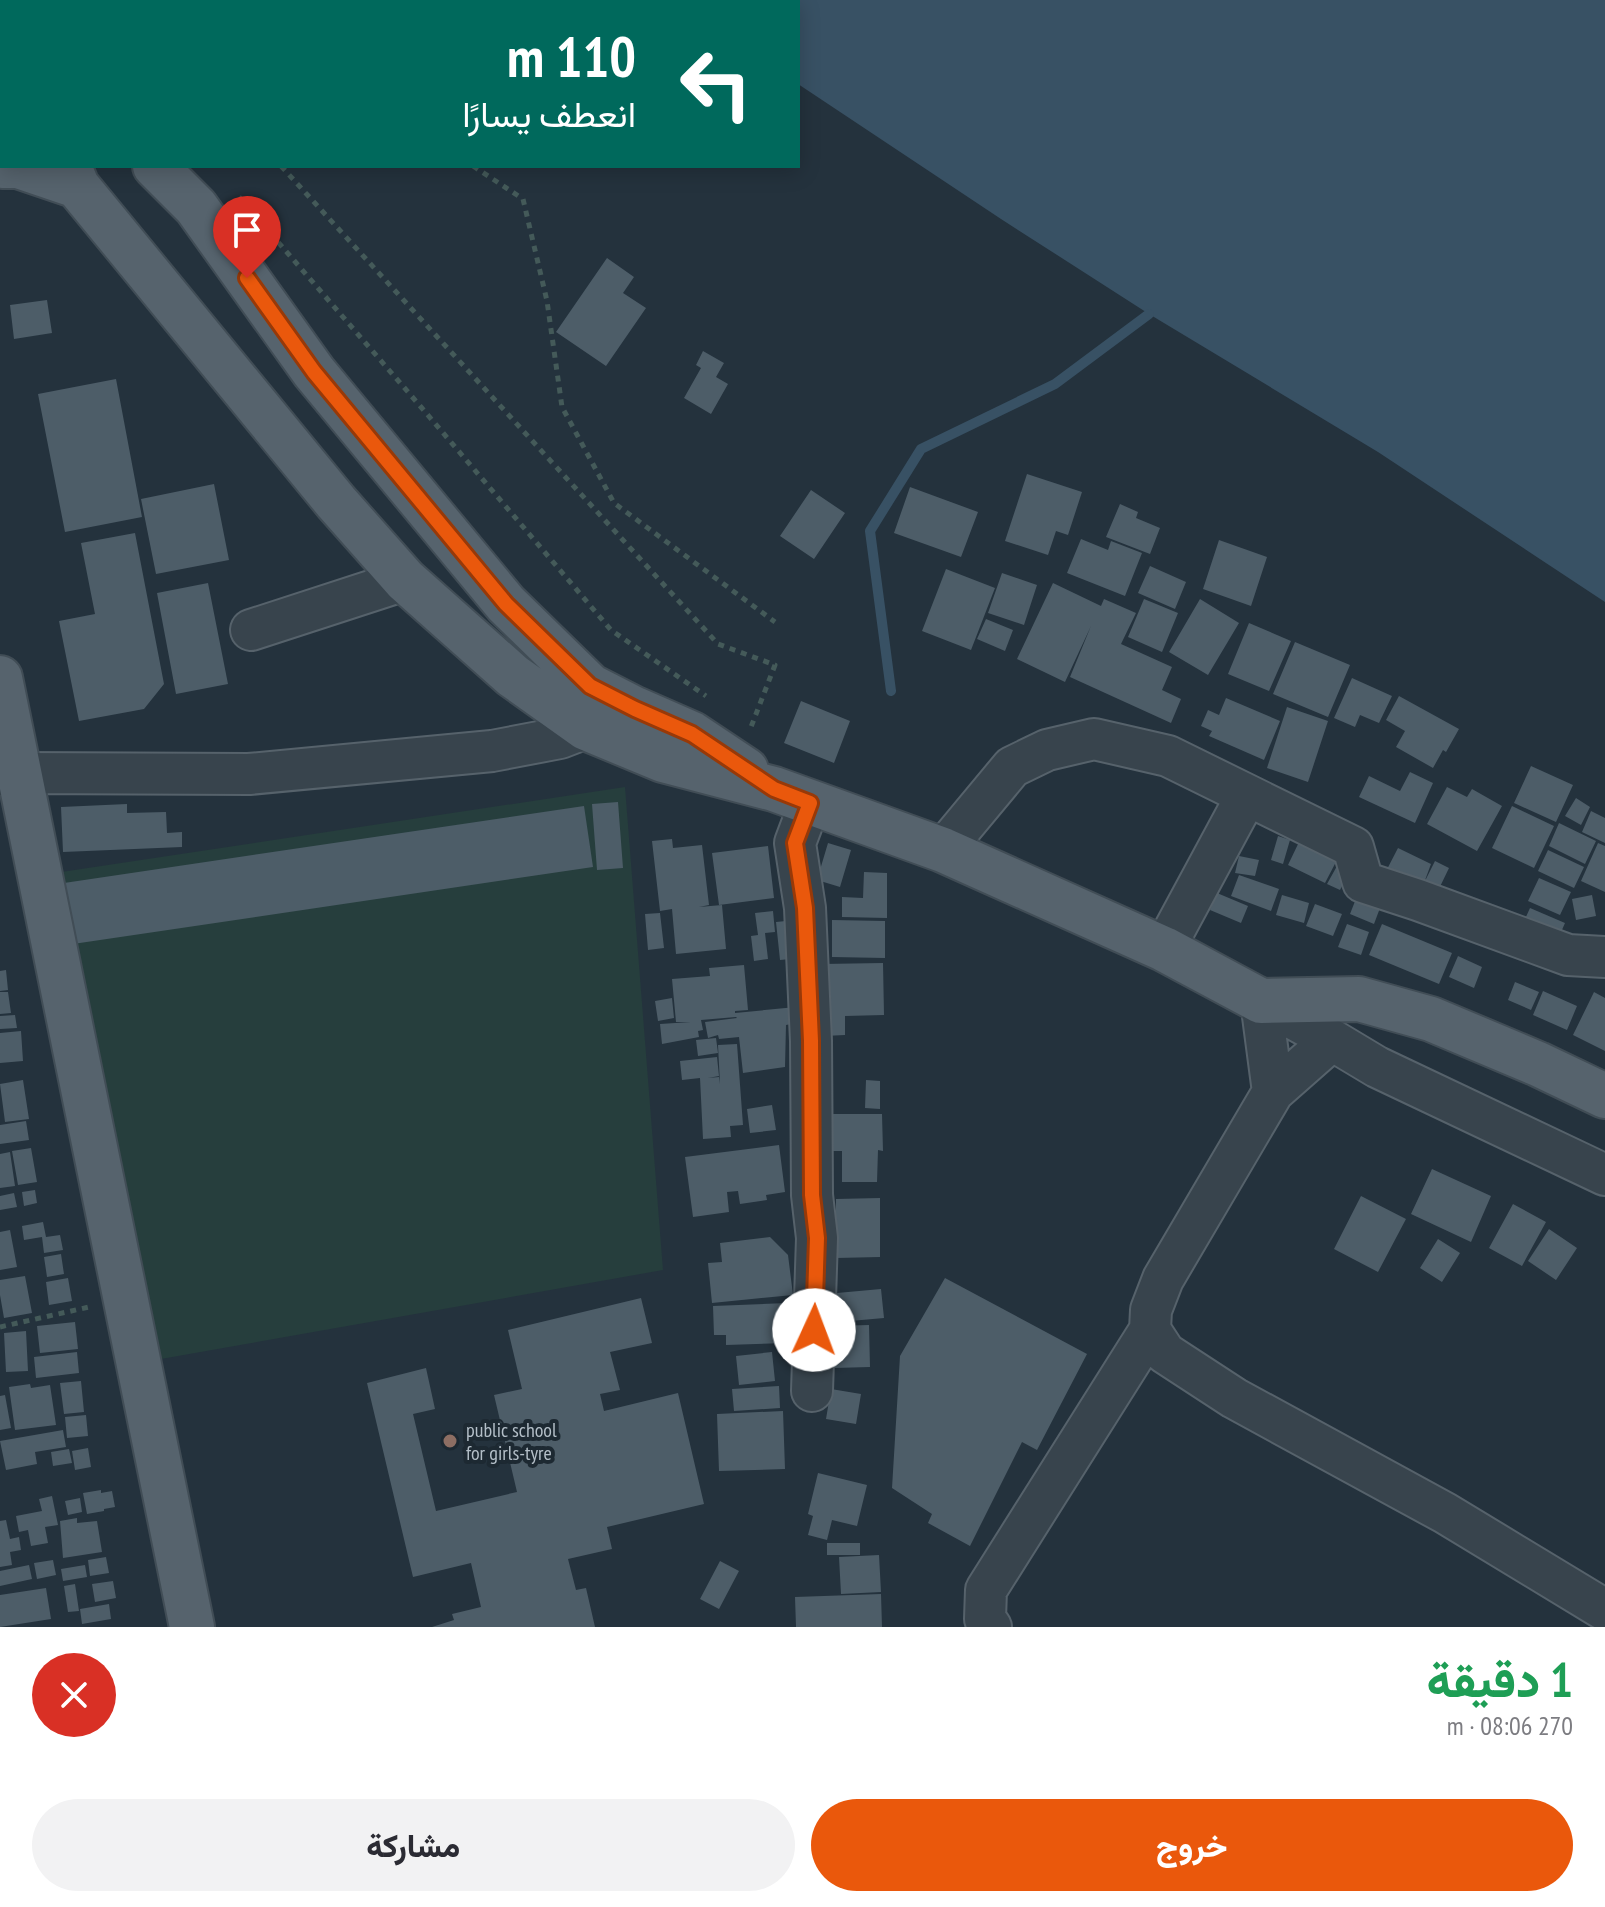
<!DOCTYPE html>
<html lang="ar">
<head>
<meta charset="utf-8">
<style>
	body { margin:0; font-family:"PT Sans Narrow",Vazirmatn,sans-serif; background:#f2f2f3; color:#2b2b33; direction:rtl; height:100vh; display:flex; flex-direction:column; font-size:30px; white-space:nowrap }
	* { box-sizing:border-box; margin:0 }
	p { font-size:26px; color:#7c7c81 }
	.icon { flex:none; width:44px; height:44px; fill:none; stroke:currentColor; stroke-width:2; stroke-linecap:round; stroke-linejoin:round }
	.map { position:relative; height:1627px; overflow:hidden; direction:ltr }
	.side { display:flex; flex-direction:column; background:#fff; flex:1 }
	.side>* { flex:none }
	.top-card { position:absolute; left:0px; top:0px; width:800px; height:168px; box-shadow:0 4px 20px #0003; direction:rtl; background:#00695c; color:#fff; overflow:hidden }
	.pin { position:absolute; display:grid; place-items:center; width:68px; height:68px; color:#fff; margin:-82px -34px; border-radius:50% 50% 50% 0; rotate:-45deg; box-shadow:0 0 8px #0007 }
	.pin .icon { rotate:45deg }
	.me { position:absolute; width:88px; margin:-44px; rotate:2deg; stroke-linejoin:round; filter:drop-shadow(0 0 6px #0008) }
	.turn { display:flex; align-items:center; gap:28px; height:168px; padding:0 32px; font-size:36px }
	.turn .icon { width:104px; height:104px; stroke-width:2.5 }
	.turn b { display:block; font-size:56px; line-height:68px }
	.round { display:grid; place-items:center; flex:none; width:84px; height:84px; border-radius:42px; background:#f2f2f3 }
	.summary { display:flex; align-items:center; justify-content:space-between; height:136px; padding:0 32px }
	h1 { font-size:48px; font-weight:800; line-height:60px; color:#1e9e55 }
	.action { display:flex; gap:16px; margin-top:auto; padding:16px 32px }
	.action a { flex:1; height:92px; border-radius:48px; background:#ea580c; color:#fff; font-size:32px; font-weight:800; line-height:92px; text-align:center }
	.action a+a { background:#f2f2f3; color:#2b2b33 }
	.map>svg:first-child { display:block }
	.green { fill:#263e3d }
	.water { fill:#385164 }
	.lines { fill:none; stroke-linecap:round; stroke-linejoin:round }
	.stream { stroke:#385164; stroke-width:10 }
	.building { fill:#4d5d68 }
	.minor-casing { stroke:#56626b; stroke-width:44 }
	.major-casing { stroke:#414d56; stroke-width:48 }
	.path { stroke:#445a59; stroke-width:5; stroke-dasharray:6 6; stroke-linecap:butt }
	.minor { stroke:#38444d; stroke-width:40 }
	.major { stroke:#56636d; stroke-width:44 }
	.route-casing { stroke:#983908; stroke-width:20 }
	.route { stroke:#ea580c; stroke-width:14 }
	.education-dot { fill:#8d6e63; stroke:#1d2932; stroke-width:3 }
	.labels { text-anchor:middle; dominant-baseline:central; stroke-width:8; stroke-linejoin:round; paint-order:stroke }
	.poi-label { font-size:20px; fill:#b4bfc8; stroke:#1d2932; text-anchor:start }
</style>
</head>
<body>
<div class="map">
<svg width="1605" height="1627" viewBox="0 0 1605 1627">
	<rect width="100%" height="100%" fill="#24323d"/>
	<path class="green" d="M 625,787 L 663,1270 L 161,1359 L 48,874 Z"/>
	<path class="water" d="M 670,0 L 1605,0 L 1605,602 L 1378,452 L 1149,314 L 1001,219 L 798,84 L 798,2 L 673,2 Z"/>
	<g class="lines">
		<path class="stream" d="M 891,691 L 870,531 L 921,449 L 1055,384 L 1149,314"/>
	</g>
	<path class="building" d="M 607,258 L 634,277 L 623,293 L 646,308 L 606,366 L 556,332 Z
		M 47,300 L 52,333 L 14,339 L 10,305 Z
		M 703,351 L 724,363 L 716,377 L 728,384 L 711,414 L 684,398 L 701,368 L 696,365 Z
		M 116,379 L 142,517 L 65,532 L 38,394 Z
		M 1027,474 L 1082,492 L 1068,535 L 1056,531 L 1048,555 L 1005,541 Z
		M 214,484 L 229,560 L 156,574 L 141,499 Z
		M 910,487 L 978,512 L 961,557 L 894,533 Z
		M 811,490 L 845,513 L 814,559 L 780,536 Z
		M 1120,504 L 1138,512 L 1136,518 L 1160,528 L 1150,554 L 1106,537 Z
		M 135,533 L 164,684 L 144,709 L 79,721 L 59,621 L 95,614 L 81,543 Z
		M 1081,539 L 1108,550 L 1111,541 L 1142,553 L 1125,596 L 1067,573 Z
		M 1219,540 L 1267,557 L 1251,606 L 1203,589 Z
		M 1150,566 L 1186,582 L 1175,609 L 1138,593 Z
		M 946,569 L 995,588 L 971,650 L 922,631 Z
		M 1002,573 L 1037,585 L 1024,625 L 988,613 Z
		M 208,583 L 228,684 L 176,694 L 157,593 Z
		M 1053,583 L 1101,606 L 1104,599 L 1136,613 L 1121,644 L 1172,667 L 1162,690 L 1181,699 L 1171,723 L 1070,677 L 1091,626 L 1065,682 L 1017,659 Z
		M 1144,599 L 1178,613 L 1162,652 L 1128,637 Z
		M 1200,599 L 1239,623 L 1208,675 L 1169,652 Z
		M 986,619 L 1013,630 L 1005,651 L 977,639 Z
		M 1249,623 L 1291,641 L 1269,691 L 1228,674 Z
		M 1295,642 L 1350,665 L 1328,717 L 1273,694 Z
		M 1352,678 L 1392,696 L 1379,723 L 1360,715 L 1355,727 L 1334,718 Z
		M 1399,696 L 1459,729 L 1446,752 L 1443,750 L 1433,768 L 1396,747 L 1405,731 L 1386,720 Z
		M 1226,698 L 1280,721 L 1264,760 L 1209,736 L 1212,731 L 1201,726 L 1208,710 L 1219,715 Z
		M 801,701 L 850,721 L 834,763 L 784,743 Z
		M 1287,707 L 1328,721 L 1308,782 L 1267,768 Z
		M 1531,766 L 1573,785 L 1556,822 L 1514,803 Z
		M 1410,772 L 1433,783 L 1415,823 L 1359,797 L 1369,776 L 1400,791 Z
		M 1447,787 L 1467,797 L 1472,789 L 1502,806 L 1477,851 L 1427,824 Z
		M 1576,798 L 1590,807 L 1581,825 L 1565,816 Z
		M 618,802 L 623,868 L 597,870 L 592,804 Z
		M 127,804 L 127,813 L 166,812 L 167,833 L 182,832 L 182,847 L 63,852 L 61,807 Z
		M 584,806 L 593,867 L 73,944 L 64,883 Z
		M 1512,806 L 1554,826 L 1534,868 L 1492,848 Z
		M 1591,811 L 1605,818 L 1605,843 L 1582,832 Z
		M 1559,823 L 1596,841 L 1585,864 L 1549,846 Z
		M 1278,836 L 1290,840 L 1283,864 L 1271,860 Z
		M 672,839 L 673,848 L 702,845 L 709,905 L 699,907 L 722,905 L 726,949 L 676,954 L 672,909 L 660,911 L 652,841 Z
		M 1299,842 L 1337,860 L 1325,883 L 1288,865 Z
		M 828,843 L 851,850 L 840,887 L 817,880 Z
		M 1598,843 L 1605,846 L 1605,892 L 1581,881 Z
		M 768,846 L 774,898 L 719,905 L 712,853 Z
		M 1398,848 L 1431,864 L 1424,883 L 1435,861 L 1449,868 L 1436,895 L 1383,877 Z
		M 1548,850 L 1584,867 L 1574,888 L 1538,871 Z
		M 1239,856 L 1259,860 L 1255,876 L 1235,873 Z
		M 1337,866 L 1349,872 L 1340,890 L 1327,884 Z
		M 864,872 L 887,873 L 887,918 L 842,917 L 842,897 L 863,898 Z
		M 1239,875 L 1279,889 L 1271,911 L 1231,896 Z
		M 1539,878 L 1571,892 L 1560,915 L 1528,901 Z
		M 1359,891 L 1383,900 L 1374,924 L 1350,914 Z
		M 1217,893 L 1248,906 L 1241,923 L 1210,910 Z
		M 1282,895 L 1309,903 L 1304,923 L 1276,915 Z
		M 1592,895 L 1596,916 L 1576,920 L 1572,899 Z
		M 1315,904 L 1342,914 L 1333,936 L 1306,926 Z
		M 1530,908 L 1565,923 L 1555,946 L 1520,930 Z
		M 773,911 L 775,932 L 765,933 L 768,959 L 754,961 L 751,936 L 758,935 L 755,913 Z
		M 660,913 L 664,948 L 648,950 L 645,914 Z
		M 796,920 L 800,958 L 780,960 L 776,922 Z
		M 832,920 L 885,921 L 885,958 L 832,957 Z
		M 1347,924 L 1369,932 L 1361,955 L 1338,947 Z
		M 1382,924 L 1452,953 L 1439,984 L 1369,955 Z
		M 1458,956 L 1482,967 L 1474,988 L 1449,977 Z
		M 883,963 L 884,1015 L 845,1016 L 845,1035 L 824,1036 L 822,964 Z
		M 744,965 L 748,1010 L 735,1011 L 735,1013 L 796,1007 L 797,1023 L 786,1025 L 785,1067 L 743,1073 L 739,1037 L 719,1039 L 718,1035 L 708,1038 L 705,1022 L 737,1018 L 736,1017 L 701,1020 L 703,1030 L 698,1031 L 699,1037 L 662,1044 L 660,1024 L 691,1022 L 676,1022 L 672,979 L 710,976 L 709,968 Z
		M 6,970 L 8,990 L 0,991 L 0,971 Z
		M 1515,982 L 1539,992 L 1531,1010 L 1508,1000 Z
		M 1543,991 L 1577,1006 L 1567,1030 L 1533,1015 Z
		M 0,992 L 8,992 L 11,1013 L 0,1014 Z
		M 1594,992 L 1605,998 L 1605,1051 L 1573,1035 Z
		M 672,998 L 674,1018 L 658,1021 L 655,1001 Z
		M 15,1015 L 17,1028 L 0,1029 L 0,1016 Z
		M 21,1031 L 23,1061 L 0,1063 L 0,1033 Z
		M 716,1038 L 718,1053 L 698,1056 L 696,1040 Z
		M 737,1044 L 743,1125 L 730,1126 L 731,1137 L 703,1139 L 700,1078 L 682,1080 L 680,1061 L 717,1057 L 719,1076 L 708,1078 L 719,1077 L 720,1084 L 718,1045 Z
		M 23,1080 L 29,1119 L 5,1122 L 0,1084 Z
		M 866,1080 L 880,1081 L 880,1109 L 865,1108 Z
		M 772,1105 L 776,1130 L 750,1133 L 747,1109 Z
		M 830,1114 L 882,1114 L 883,1151 L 878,1150 L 877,1182 L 842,1182 L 842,1151 L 830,1151 Z
		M 26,1121 L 29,1140 L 0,1144 L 0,1125 Z
		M 779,1145 L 785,1192 L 766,1195 L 767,1200 L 740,1204 L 738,1191 L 727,1192 L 729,1212 L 693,1217 L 685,1157 Z
		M 31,1148 L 37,1182 L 18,1185 L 12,1151 Z
		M 10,1152 L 15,1186 L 0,1188 L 0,1154 Z
		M 1432,1169 L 1491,1196 L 1471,1242 L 1411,1214 Z
		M 35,1190 L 37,1203 L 24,1206 L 22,1192 Z
		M 14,1193 L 17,1207 L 0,1210 L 0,1196 Z
		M 1361,1196 L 1406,1219 L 1378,1272 L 1334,1249 Z
		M 880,1198 L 880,1257 L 836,1258 L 836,1199 Z
		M 1513,1204 L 1546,1222 L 1522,1266 L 1489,1248 Z
		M 43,1222 L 46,1237 L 60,1235 L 63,1250 L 44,1253 L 42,1237 L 24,1240 L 22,1226 Z
		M 1549,1229 L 1577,1248 L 1556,1280 L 1528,1261 Z
		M 10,1230 L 17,1267 L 0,1270 L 0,1232 Z
		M 770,1237 L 788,1255 L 793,1295 L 712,1303 L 708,1263 L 722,1262 L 720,1243 Z
		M 1438,1239 L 1460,1253 L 1442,1282 L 1420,1268 Z
		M 61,1254 L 64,1274 L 47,1277 L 44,1257 Z
		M 25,1276 L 32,1313 L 4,1318 L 0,1295 L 0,1280 Z
		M 68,1278 L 72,1301 L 49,1305 L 46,1282 Z
		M 945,1278 L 1087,1354 L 1037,1450 L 1022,1442 L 970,1546 L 928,1523 L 932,1514 L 892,1488 L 900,1356 Z
		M 881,1289 L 884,1318 L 839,1322 L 837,1293 Z
		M 641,1298 L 652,1343 L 610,1352 L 620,1390 L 600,1394 L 604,1411 L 678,1393 L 704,1504 L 607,1527 L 612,1549 L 568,1559 L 576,1590 L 586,1588 L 595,1627 L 432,1627 L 454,1620 L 452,1614 L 481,1607 L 471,1563 L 413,1577 L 367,1383 L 426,1368 L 435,1409 L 413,1414 L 436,1511 L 517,1492 L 494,1395 L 522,1389 L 508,1330 Z
		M 787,1303 L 788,1343 L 726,1345 L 726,1335 L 714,1335 L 713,1306 Z
		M 75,1322 L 78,1349 L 40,1353 L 37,1326 Z
		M 869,1325 L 870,1367 L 834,1368 L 833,1326 Z
		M 26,1331 L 28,1371 L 6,1372 L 4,1333 Z
		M 77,1352 L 79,1373 L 36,1378 L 34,1357 Z
		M 772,1352 L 775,1381 L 739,1385 L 736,1356 Z
		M 81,1381 L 84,1412 L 64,1414 L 60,1383 Z
		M 30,1384 L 31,1388 L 50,1385 L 56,1425 L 15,1430 L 9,1387 Z
		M 779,1386 L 780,1408 L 734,1411 L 732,1389 Z
		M 831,1389 L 861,1394 L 856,1424 L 826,1419 Z
		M 5,1395 L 11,1428 L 0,1430 L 0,1396 Z
		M 783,1411 L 785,1469 L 719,1471 L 717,1414 Z
		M 86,1415 L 88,1436 L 67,1438 L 65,1417 Z
		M 63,1430 L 66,1447 L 35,1452 L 37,1464 L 6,1470 L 0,1441 Z
		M 88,1448 L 91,1467 L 75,1470 L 72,1451 Z
		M 69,1449 L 72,1463 L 53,1466 L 51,1452 Z
		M 818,1473 L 867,1485 L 857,1526 L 832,1520 L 827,1540 L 808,1535 L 813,1516 L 808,1514 Z
		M 101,1490 L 101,1493 L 112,1491 L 115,1507 L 104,1509 L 104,1511 L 87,1514 L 83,1493 Z
		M 52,1496 L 58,1525 L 45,1527 L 48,1543 L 31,1546 L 28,1530 L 19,1532 L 16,1516 L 42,1511 L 39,1499 Z
		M 80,1498 L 82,1512 L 68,1515 L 65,1501 Z
		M 77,1518 L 77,1523 L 97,1521 L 102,1552 L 63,1558 L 60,1521 Z
		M 6,1520 L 10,1539 L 19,1537 L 21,1550 L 10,1552 L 12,1565 L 0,1567 L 0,1521 Z
		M 827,1543 L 860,1543 L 860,1555 L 827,1555 Z
		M 879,1555 L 881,1592 L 841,1594 L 839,1557 Z
		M 106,1557 L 109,1573 L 90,1576 L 88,1560 Z
		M 53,1560 L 56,1575 L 37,1579 L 34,1563 Z
		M 720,1561 L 739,1571 L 719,1609 L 700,1599 Z
		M 29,1565 L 32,1579 L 0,1586 L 0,1571 Z
		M 85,1565 L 87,1577 L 63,1581 L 61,1569 Z
		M 113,1581 L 116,1598 L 95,1602 L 92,1584 Z
		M 75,1584 L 79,1611 L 68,1612 L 64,1586 Z
		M 46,1588 L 51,1619 L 0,1627 L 0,1595 Z
		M 881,1594 L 882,1627 L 796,1627 L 795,1597 Z
		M 109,1604 L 111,1619 L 82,1624 L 80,1609 Z"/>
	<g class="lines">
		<defs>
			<path id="minor" d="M 251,630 L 405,580
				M 0,775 L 19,773 L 249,774 L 492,751 L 560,738 L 586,728
				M 810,803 L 795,843 L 805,908 L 811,1041 L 812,1195 L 817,1238 L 812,1391
				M 943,850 L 1012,767 L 1047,750 L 1094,739 L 1168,756 L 1353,847 L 1363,882 L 1418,900 L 1568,955 L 1605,957
				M 1164,949 L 1247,795
				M 1261,1001 L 1332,1040 L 1377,1067 L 1605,1175
				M 1261,1001 L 1273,1092
				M 1332,1040 L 1273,1092 L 1163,1279 L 1151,1310 L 1150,1330 L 1165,1353 L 1234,1398 L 1445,1513 L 1605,1610
				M 991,1627 L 985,1619 L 986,1590 L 1150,1330"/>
			<path id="major" d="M 0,13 L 2,15
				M 0,89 L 2,89
				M 0,132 L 2,132
				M 4,166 L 18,166 L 77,186
				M 69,166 L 77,186 L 336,502 L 405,580 L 513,676 L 586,728 L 663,760 L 774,789 L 943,850 L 1164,949 L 1261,1001 L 1359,999 L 1431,1019 L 1538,1064 L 1605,1096
				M 155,166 L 196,207 L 314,372 L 506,604 L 590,686 L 635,709 L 692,734 L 746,770
				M 0,678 L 192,1627"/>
		</defs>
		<use href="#minor" class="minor-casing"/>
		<use href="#major" class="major-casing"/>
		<path class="path" d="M 68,0 L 70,2
			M 130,0 L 132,2
			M 227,0 L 230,2
			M 145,2 L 148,0
			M 281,166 L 718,644 L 775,665 L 751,727 L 747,724
			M 473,166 L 523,199 L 547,301 L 562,407 L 614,503 L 775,622
			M 239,197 L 421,407 L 611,630 L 706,696
			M 0,1327 L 89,1307"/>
		<use href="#minor" class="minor"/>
		<use href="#major" class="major"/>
	</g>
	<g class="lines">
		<defs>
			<path id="route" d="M 247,278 L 314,372 L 506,604 L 590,686 L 635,709 L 692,734 L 774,789 L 810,803 L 795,843 L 805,908 L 811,1041 L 812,1195 L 817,1238 L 814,1330"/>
		</defs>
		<use href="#route" class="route-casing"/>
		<use href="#route" class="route"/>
	</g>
	<circle class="education-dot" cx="450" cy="1441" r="8"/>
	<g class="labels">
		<g class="poi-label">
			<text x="466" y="1430">public school<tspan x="466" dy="23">for girls-tyre</tspan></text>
		</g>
	</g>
</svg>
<div class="pin" style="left:247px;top:278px;background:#d93025"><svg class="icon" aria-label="arrive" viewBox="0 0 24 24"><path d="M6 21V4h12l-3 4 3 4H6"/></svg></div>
<svg class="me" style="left:814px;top:1330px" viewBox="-20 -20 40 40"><circle r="19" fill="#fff"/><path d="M0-13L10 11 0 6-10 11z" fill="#ea580c"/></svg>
<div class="top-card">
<div class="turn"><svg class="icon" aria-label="left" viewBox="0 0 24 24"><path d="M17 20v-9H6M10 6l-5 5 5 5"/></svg><div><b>110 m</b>انعطف يسارًا</div></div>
</div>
</div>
<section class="side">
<div class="summary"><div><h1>1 دقيقة</h1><p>270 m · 08:06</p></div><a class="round" style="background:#d93025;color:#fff"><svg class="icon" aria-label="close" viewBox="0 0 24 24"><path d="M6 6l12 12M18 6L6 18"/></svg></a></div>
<div class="action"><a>خروج</a><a>مشاركة</a></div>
</section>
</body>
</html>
